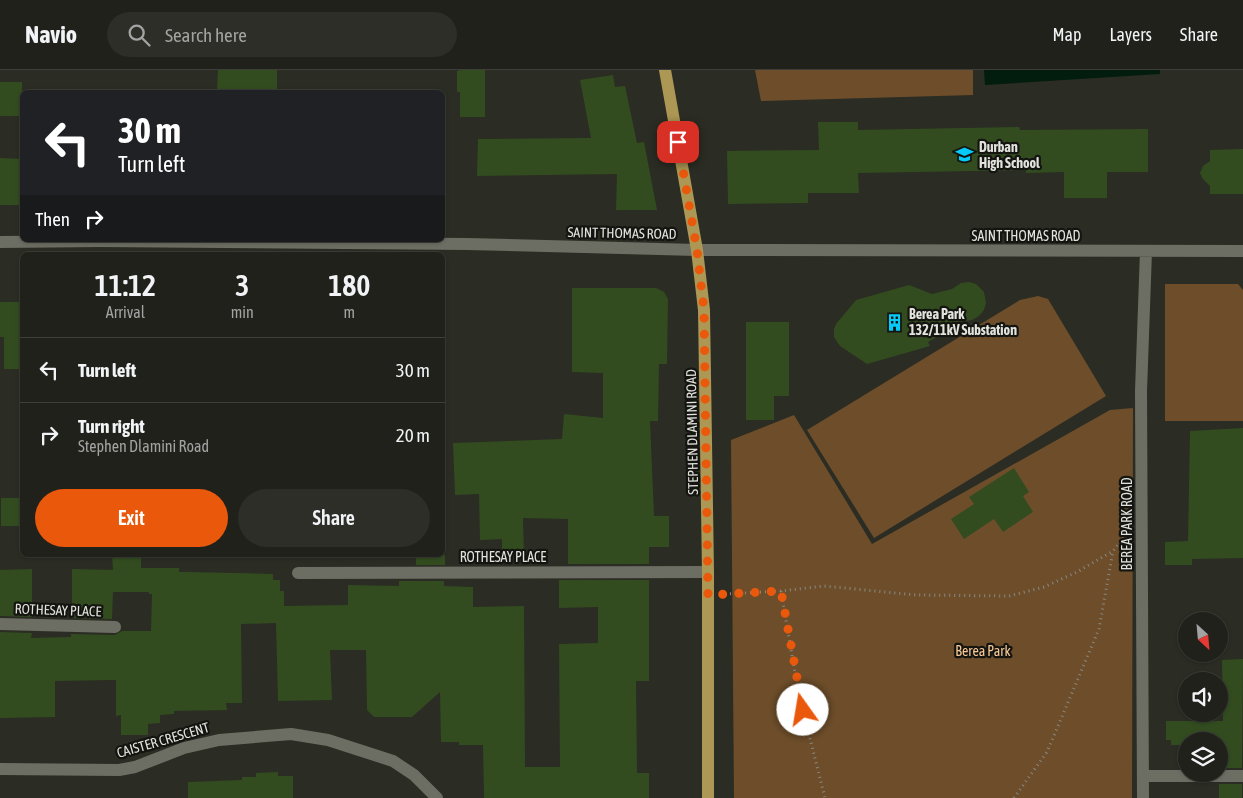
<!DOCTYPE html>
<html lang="en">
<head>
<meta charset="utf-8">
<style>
	body { margin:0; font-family:"Asap Condensed",sans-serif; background:#2d2e27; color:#f1f3f6; height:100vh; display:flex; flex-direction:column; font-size:19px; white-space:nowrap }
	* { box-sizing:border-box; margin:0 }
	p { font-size:16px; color:#a2a3a2 }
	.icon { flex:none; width:28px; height:28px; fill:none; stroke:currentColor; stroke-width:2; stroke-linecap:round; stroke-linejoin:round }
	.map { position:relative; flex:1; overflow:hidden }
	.sheet { position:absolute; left:20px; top:182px; width:425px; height:305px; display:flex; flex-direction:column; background:#20211a; border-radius:8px; box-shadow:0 1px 4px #0004,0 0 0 1px #3d3e39 }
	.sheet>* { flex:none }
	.banner { position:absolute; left:20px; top:20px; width:425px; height:152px; border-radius:8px; box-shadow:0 1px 4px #0004,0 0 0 1px #3d3e39; background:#202124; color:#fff; overflow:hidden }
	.needle { width:32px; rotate:154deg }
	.controls { position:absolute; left:1178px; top:542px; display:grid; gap:10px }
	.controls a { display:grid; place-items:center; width:50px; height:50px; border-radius:50%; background:#20211a; box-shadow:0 1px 4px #0004,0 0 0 1px #3d3e39; font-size:25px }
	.pin { position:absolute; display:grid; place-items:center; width:42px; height:42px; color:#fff; margin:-21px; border-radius:10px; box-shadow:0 2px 8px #0006 }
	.me { position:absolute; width:55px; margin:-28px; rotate:347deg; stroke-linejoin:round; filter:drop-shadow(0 0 4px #0008) }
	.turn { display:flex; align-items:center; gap:18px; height:105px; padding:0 15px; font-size:22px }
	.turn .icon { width:65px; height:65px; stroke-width:2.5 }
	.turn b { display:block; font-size:35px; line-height:42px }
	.then { display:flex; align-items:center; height:48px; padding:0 15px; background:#0003; gap:10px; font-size:19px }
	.eta { display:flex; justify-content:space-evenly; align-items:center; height:85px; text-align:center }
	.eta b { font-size:30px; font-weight:600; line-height:35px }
	.primary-button { display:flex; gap:10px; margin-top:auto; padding:10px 15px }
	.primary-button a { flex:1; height:58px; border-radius:30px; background:#ea580c; color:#fff; font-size:20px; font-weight:600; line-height:58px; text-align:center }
	.primary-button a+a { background:#2d2e27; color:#f1f3f6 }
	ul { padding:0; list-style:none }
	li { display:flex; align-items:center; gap:15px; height:65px; padding:0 15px; border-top:1px solid #3d3e39 }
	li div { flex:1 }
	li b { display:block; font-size:19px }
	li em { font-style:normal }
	header { display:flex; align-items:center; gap:30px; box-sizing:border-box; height:70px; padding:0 25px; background:#20211a; border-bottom:1px solid #3d3e39 }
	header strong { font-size:24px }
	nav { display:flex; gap:28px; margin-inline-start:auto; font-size:18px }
	.search { width:350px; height:45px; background:#2d2e27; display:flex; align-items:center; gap:12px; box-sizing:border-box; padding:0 18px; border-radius:28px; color:#a2a3a2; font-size:19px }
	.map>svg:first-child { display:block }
	.green { fill:#6e4e2a }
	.water { fill:#021c0d }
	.building { fill:#324c20 }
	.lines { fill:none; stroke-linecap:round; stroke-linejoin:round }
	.path { stroke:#888982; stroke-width:3; stroke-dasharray:1 4; stroke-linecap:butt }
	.minor { stroke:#6d6e63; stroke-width:12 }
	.major { stroke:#ad9754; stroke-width:12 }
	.route { stroke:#ea580c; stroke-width:9; stroke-dasharray:0 16.2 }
	.labels { text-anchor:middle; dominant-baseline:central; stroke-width:4.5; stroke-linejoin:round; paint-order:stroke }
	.poi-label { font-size:14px; font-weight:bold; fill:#e2e3dd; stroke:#141410; text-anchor:start }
	.street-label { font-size:14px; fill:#e2e3dd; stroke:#141410 }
	.park-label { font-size:14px; fill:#facb98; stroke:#141410 }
</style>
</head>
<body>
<header>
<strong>Navio</strong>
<div class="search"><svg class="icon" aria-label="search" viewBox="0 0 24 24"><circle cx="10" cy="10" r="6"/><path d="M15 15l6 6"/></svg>Search here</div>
<nav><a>Map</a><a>Layers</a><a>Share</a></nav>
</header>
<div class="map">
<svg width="1243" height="728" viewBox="0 0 1243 728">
	<rect width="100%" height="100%" fill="#2b2c23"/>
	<path class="green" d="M 755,0 L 973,0 L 973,25 L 761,31 Z
		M 1165,214 L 1238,214 L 1243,220 L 1243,351 L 1165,351 Z
		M 1038,226 L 1048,229 L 1106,326 L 874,468 L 807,360 L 1020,230 Z
		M 1133,338 L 1132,728 L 734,728 L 731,370 L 794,345 L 872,474 L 1110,340 Z"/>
	<path class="water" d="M 984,0 L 1160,0 L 1160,4 L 985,15 Z"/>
	<path class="building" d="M 218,0 L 277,0 L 277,22 L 217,22 Z
		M 461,0 L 485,0 L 485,47 L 460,47 L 460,22 L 457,22 L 457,1 Z
		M 613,5 L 615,17 L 625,16 L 637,73 L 644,72 L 657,140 L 616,140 L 617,104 L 477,106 L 478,69 L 591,68 L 580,10 Z
		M 0,12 L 22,12 L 22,46 L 0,46 Z
		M 818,52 L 858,52 L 858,60 L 1019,57 L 1020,60 L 1148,59 L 1148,102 L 1107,102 L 1107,128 L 1064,128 L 1064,102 L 1026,103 L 1026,100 L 858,103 L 859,123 L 808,123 L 808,133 L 728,134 L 727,81 L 819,80 Z
		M 1243,79 L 1243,124 L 1210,124 L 1210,116 L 1203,109 L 1200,103 L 1203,96 L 1210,91 L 1210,80 Z
		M 0,88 L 22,89 L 22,135 L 0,135 Z
		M 969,212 L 976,214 L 984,222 L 986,233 L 984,240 L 979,246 L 972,250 L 944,254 L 948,261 L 928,272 L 930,276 L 867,294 L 840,276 L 834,267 L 834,259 L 836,254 L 856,230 L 909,215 L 932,224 L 952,219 L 961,213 Z
		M 572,218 L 656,218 L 664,222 L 668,229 L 667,294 L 659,294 L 658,351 L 650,351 L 654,446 L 669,446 L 669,477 L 649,477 L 649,494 L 568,494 L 568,449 L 523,448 L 524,484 L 502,484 L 502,469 L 480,470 L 479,424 L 455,425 L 453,373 L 562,369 L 564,344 L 603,348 L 603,303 L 572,302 Z
		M 0,232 L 22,232 L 22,299 L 4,299 L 4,267 L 0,267 Z
		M 746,252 L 789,252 L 789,326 L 774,326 L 774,350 L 746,350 Z
		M 1243,358 L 1243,488 L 1192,489 L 1192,495 L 1165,495 L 1165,472 L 1188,471 L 1190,361 Z
		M 1014,398 L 1029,422 L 1023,426 L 1033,442 L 1003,462 L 994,449 L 964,469 L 951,449 L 974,434 L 969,427 Z
		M 1,428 L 22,428 L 22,456 L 1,456 Z
		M 112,485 L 141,485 L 141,498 L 179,498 L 179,502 L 188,502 L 273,504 L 273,510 L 280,510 L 280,521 L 284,521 L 284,536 L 348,535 L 348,515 L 399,516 L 399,511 L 444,511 L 444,516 L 473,517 L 473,537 L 524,536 L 525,697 L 560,697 L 559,574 L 598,573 L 598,537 L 559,538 L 559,510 L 649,510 L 649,611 L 636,611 L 637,703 L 649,703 L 649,728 L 484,728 L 483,675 L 459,675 L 459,672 L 441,672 L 440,622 L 412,647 L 374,647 L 367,640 L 366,580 L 330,580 L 332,630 L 278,631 L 276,553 L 241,554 L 242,633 L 226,633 L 227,640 L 174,641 L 174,644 L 160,645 L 160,653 L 148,654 L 148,665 L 121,665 L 121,645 L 116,646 L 116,610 L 55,611 L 55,647 L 0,648 L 0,562 L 32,563 L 31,568 L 71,567 L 71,564 L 115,565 L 122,561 L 151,561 L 152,524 L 149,524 L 149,522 L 113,522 L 112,549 L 72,548 L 72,499 L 113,500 Z
		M 416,485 L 445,485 L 445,495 L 416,495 Z
		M 32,499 L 32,547 L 0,546 L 0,500 Z
		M 1243,589 L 1242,698 L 1219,698 L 1219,671 L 1186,671 L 1186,675 L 1171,675 L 1171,670 L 1166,670 L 1166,651 L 1223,651 L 1222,590 Z
		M 278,702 L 278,706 L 293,706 L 293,728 L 188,728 L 188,712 L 242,710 L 242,707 L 256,707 L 256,703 Z
		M 1219,714 L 1242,714 L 1242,728 L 1219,728 Z"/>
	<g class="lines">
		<path class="path" d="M 781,521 L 798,621 L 825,728
			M 725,524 L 781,521 L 824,516 L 916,525 L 1009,526 L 1044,517 L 1077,502 L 1113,481 L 1124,467
			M 1014,728 L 1047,682 L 1099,559 L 1113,481"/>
		<path class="minor" d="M 0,172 L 101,171 L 467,174 L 697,180 L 1243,181
			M 298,503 L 708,502
			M 0,554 L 115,557
			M 0,699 L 119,700 L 135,697 L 184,678 L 219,670 L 291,664 L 328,670 L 393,691 L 414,705 L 437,728
			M 1143,706 L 1243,706
			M 1143,728 L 1141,321 L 1146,181"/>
		<path class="major" d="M 665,0 L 697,180 L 704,240 L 708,502 L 708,728"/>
	</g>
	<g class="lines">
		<path class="route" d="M 678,72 L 697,180 L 704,240 L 708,525 L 781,521 L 803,640"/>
	</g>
	<defs>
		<symbol id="school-bare" viewBox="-9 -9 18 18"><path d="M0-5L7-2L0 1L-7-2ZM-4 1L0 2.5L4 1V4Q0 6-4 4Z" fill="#06cbf9" stroke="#141410" stroke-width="2.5" paint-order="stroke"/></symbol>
		<symbol id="building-bare" viewBox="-9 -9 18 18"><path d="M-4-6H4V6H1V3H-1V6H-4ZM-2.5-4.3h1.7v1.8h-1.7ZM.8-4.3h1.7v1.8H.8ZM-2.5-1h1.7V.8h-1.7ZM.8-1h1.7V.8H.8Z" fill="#06cbf9" stroke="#141410" stroke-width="2.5" paint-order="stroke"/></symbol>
	</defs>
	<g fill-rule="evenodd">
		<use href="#school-bare" x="952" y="72" width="25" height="25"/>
		<use href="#building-bare" x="882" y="240" width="25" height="25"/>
	</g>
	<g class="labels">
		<g class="poi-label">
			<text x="979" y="77">Durban<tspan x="979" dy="16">High School</tspan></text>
			<text x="909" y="244">Berea Park<tspan x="909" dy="16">132/11kV Substation</tspan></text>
		</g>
		<g class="street-label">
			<text transform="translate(622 163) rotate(1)">SAINT THOMAS ROAD</text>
			<text x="1026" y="166">SAINT THOMAS ROAD</text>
			<text transform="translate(692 362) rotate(-91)">STEPHEN DLAMINI ROAD</text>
			<text transform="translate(1127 454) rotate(-90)">BEREA PARK ROAD</text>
			<text x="503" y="487">ROTHESAY PLACE</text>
			<text transform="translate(58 540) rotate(2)">ROTHESAY PLACE</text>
			<text transform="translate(163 670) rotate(-16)">CAISTER CRESCENT</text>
		</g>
		<g class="park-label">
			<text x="983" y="581">Berea Park</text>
		</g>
	</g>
</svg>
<div class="controls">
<a><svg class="needle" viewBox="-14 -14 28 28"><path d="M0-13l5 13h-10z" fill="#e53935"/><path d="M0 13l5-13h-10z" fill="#a2a3a2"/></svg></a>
<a><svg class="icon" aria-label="sound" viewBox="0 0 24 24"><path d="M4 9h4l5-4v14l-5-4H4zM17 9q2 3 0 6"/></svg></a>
<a><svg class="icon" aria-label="layers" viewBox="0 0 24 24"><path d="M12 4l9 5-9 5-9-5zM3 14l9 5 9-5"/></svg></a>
</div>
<div class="pin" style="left:678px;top:72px;background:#d93025"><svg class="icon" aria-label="arrive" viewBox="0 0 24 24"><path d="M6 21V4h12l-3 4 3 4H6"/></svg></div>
<svg class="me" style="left:803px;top:640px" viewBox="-20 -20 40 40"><circle r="19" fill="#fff"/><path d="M0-13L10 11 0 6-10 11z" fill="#ea580c"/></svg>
<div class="banner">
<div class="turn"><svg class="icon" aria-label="left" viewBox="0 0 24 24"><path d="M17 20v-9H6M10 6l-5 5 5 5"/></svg><div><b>30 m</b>Turn left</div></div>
<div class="then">Then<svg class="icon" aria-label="right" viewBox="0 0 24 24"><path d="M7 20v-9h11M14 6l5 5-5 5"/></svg></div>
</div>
<section class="sheet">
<div class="eta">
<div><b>11:12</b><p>Arrival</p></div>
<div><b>3</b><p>min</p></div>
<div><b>180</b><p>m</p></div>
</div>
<ul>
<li><svg class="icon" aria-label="left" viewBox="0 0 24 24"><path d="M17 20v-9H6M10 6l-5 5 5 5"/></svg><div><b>Turn left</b></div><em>30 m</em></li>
<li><svg class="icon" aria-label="right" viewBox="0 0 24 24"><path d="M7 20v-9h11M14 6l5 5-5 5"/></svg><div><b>Turn right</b><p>Stephen Dlamini Road</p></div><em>20 m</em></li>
</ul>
<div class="primary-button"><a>Exit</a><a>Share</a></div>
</section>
</div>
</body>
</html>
